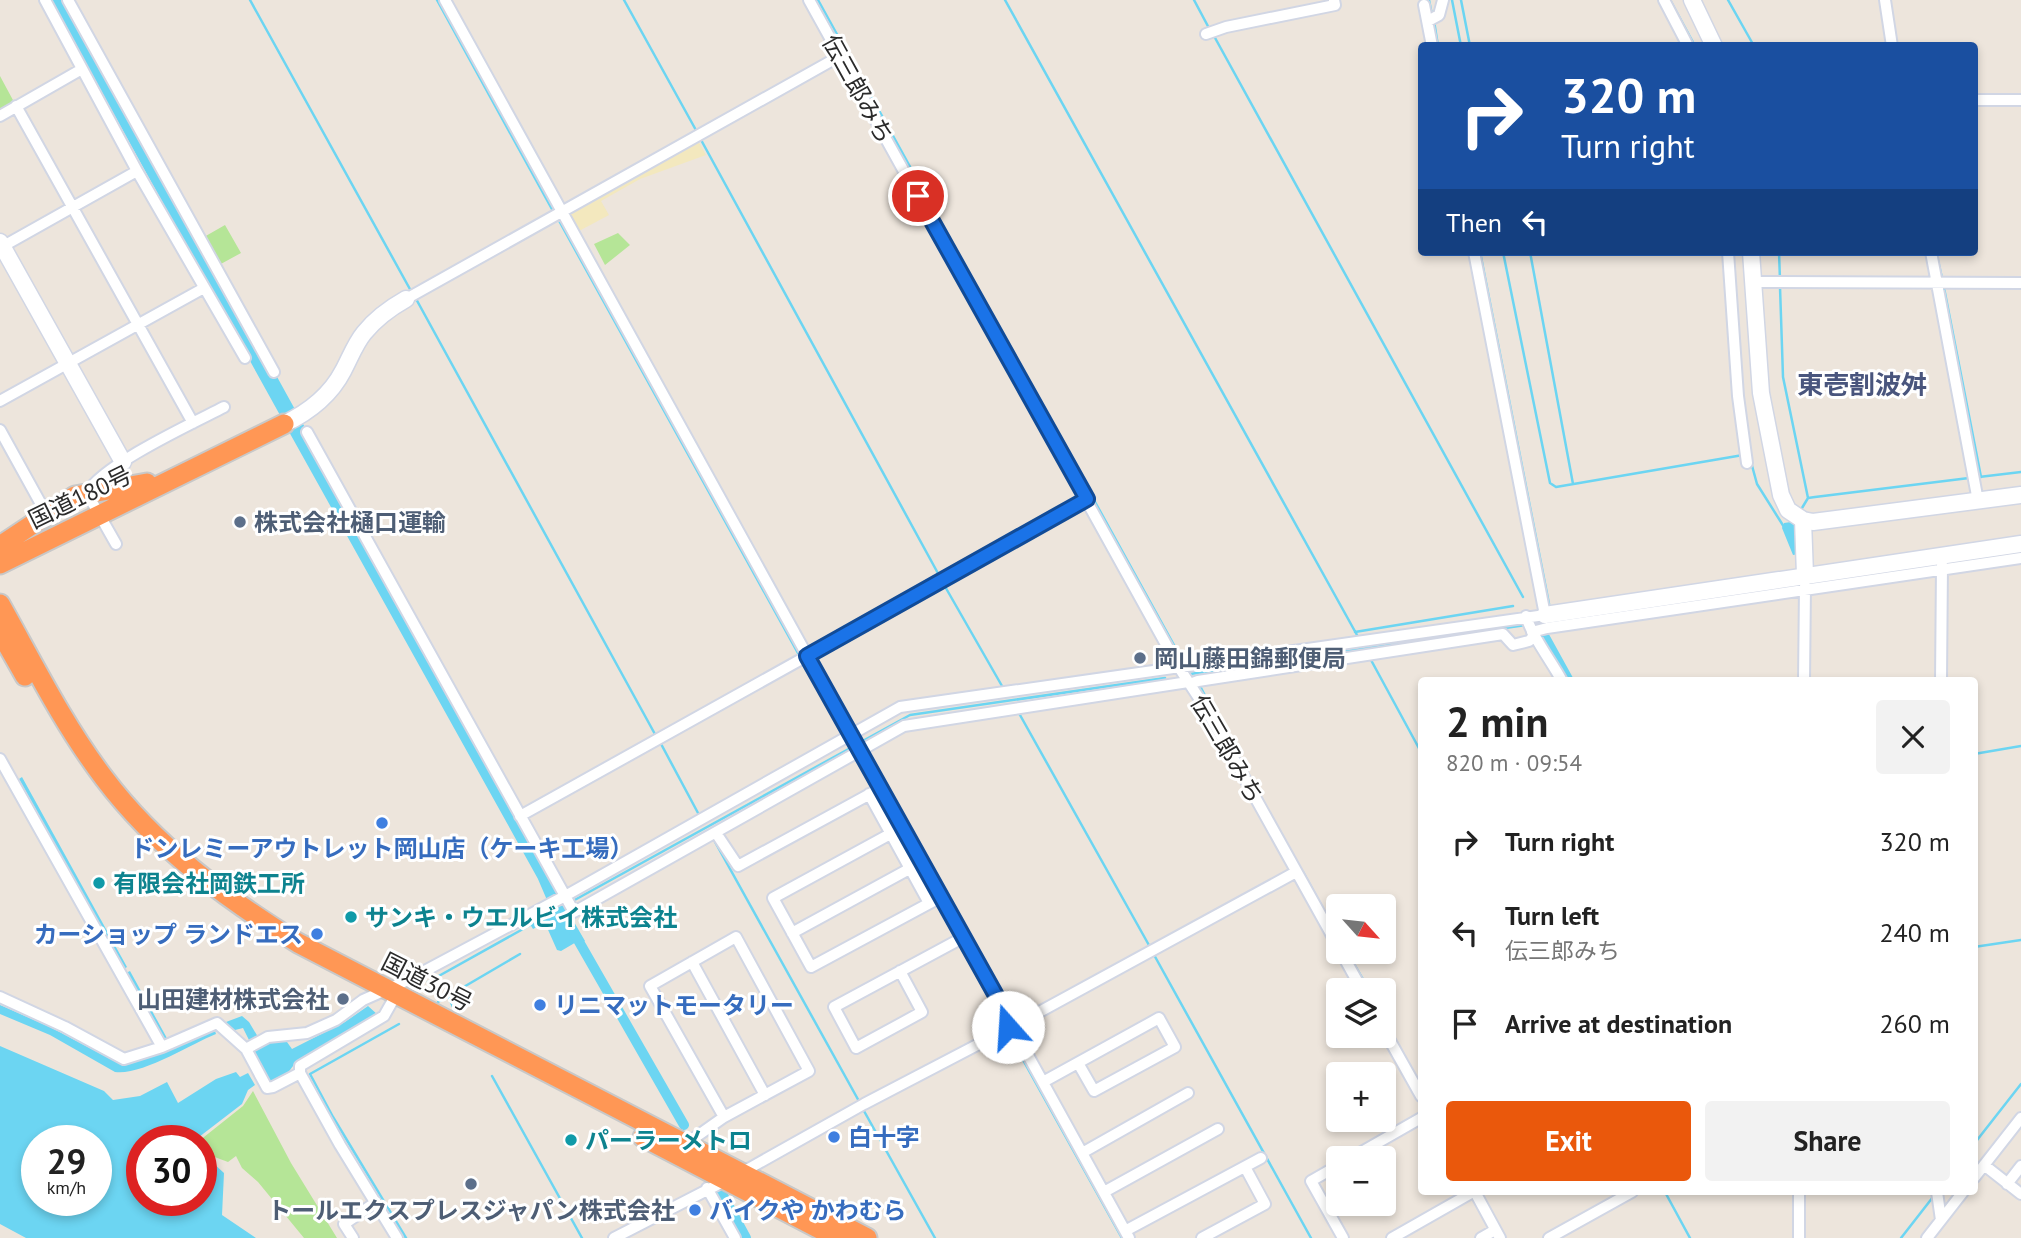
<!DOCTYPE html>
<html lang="en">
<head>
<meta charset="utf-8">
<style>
	body { margin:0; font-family:"PT Sans","Noto Sans JP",sans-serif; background:#f2f2f2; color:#222; height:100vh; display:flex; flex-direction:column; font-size:26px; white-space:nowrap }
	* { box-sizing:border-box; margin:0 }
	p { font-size:23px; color:#767676 }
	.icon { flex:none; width:38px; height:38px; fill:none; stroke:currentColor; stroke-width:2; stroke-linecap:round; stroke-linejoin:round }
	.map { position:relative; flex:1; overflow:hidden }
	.sheet { position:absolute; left:1418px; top:677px; width:560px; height:518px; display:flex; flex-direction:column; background:#fff; border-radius:7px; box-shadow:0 4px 10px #0003 }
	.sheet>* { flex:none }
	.guide { position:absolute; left:1418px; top:42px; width:560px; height:214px; border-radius:7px; box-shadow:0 4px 10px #0003; background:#1a4fa0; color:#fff; overflow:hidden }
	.needle { width:46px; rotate:117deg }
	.buttons { position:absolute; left:1326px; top:894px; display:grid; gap:14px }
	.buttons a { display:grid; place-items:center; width:70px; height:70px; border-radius:7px; background:#fff; box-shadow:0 4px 10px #0003; font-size:35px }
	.speed { position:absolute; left:21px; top:1125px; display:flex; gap:14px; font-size:35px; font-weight:700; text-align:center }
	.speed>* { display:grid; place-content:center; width:91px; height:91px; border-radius:50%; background:#fff; box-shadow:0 4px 10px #0003; line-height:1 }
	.speed small { font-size:18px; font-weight:400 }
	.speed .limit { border:10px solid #d22; background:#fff; color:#111 }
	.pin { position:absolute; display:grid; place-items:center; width:60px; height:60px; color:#fff; margin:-30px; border:4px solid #fff; border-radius:50%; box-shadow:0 2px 7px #0007 }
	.me { position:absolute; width:77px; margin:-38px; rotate:341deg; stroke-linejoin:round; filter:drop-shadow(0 0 5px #0008) }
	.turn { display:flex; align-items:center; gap:24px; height:147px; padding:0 28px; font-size:32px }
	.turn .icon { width:91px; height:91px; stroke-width:2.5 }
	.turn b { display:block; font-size:49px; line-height:60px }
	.then { display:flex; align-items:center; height:66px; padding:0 28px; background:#0003; gap:14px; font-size:26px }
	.round { display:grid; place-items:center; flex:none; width:74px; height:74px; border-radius:7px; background:#f2f2f2 }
	.head { display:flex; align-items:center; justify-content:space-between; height:119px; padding:0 28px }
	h1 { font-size:42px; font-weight:700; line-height:52px }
	.action { display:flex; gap:14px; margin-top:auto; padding:14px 28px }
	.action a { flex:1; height:80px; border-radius:7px; background:#ea580c; color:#fff; font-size:28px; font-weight:700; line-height:80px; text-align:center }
	.action a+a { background:#f2f2f2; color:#222 }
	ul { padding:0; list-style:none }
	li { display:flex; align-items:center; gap:21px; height:91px; padding:0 28px }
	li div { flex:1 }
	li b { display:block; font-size:26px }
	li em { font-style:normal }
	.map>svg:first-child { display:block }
	.green { fill:#b5e597 }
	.sand { fill:#f3e8be }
	.water { fill:#6cd5f2; fill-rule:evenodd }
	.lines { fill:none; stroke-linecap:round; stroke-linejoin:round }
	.stream { stroke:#6cd5f2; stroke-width:2.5 }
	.canal { stroke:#6cd5f2; stroke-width:10 }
	.river { stroke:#6cd5f2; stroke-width:16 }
	.street-casing { stroke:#d1d6e4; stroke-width:14 }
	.secondary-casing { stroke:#d1d6e4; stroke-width:19 }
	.highway-casing { stroke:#c8c8c8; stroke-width:23 }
	.street { stroke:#fff; stroke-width:10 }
	.secondary { stroke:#fff; stroke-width:16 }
	.highway { stroke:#ff9755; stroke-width:19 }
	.route-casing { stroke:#114b97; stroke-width:18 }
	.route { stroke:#1a73e8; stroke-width:12 }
	.service-dot { fill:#5c6f8a; stroke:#fff; stroke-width:2.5 }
	.shop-dot { fill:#3f7fe0; stroke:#fff; stroke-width:2.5 }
	.culture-dot { fill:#0f9aa8; stroke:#fff; stroke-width:2.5 }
	.labels { text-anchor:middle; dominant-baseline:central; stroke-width:6; stroke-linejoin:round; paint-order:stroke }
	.street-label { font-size:24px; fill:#2b2b2b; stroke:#fff }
	.service-label { font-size:24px; font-weight:bold; fill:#4e5e75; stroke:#fff; text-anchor:start }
	.shop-label { font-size:24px; font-weight:bold; fill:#366cbe; stroke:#fff; text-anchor:start }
	.culture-label { font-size:24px; font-weight:bold; fill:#0d838f; stroke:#fff; text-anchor:start }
	.neighbourhood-label { font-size:26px; font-weight:bold; fill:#49557d; stroke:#fff }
</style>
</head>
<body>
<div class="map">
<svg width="2021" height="1238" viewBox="0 0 2021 1238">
	<rect width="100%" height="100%" fill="#ede5dc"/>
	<path class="green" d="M 0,76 L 14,102 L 0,111 Z
		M 225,225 L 241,253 L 219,265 L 204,237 Z
		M 618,233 L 630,245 L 605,265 L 594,244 Z
		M 253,1091 L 291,1163 L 337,1238 L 304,1238 L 258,1182 L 242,1168 L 236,1156 L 228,1162 L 212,1156 L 201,1141 L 199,1141 L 243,1106 Z"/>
	<path class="sand" d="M 697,139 L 706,155 L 640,179 L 601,201 L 609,215 L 579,231 L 569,211 Z"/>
	<path class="water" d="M 1791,522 L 1796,526 L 1799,554 L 1793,555 L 1782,528 L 1784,523 Z
		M 22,777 L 127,967 L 124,969 L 19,779 Z
		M 563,903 L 585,941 L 580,944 L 578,941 L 561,951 L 557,950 L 545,923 L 533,929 L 528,921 L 545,910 L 548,911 Z
		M 130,971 L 168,1040 L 165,1042 L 126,973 Z
		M 0,1005 L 50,1027 L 122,1065 L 214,1028 L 216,1034 C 191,1044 141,1076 115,1072 L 50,1035 L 0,1014 Z
		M 368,1006 L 378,1015 L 296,1062 L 284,1078 L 270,1083 L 253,1060 L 255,1048 L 262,1043 L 264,1046 L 272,1042 L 287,1042 L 292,1049 L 345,1022 Z
		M 242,1016 L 249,1022 L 258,1037 L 250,1042 L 243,1028 L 231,1031 L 226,1022 Z
		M 0,1046 L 104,1091 L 113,1100 L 140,1096 L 167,1082 L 178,1103 L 216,1079 L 236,1072 L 240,1077 L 248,1073 L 255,1085 L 248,1090 L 242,1104 L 199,1137 L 197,1141 L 142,1141 L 142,1200 L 201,1200 L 201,1152 L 224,1173 L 222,1215 L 256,1238 L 26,1238 L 0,1224 ZM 37,1141 L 96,1141 L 96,1200 L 37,1200 Z"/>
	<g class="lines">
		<path class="stream" d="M 250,0 L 411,291
			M 437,0 L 553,211
			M 624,0 L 697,132
			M 818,0 L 1180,656
			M 1005,0 L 1357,635
			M 1194,0 L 1210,30
			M 1429,0 L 1432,15
			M 1452,0 L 1461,46
			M 1461,0 L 1470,46
			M 1670,0 L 1695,46
			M 1728,0 L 1754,46
			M 1434,21 L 1438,46
			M 1214,36 L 1523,597
			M 700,138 L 940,577
			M 557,217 L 799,655
			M 1480,252 L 1549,604
			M 1503,252 L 1550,483 L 1556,487 L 1743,455
			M 1530,252 L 1573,484
			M 1779,252 L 1780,280
			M 1936,252 L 1942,278
			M 1780,287 L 1783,377 L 1808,498
			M 1944,288 L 1981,477
			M 415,297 L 656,736
			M 1751,462 L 1757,484 L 1784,527
			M 1979,477 L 2021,472
			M 1802,508 L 1808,498 L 1815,497 L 1969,478
			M 943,583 L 1002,686
			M 1355,632 L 1513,606
			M 802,660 L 841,731
			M 1371,660 L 1421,752
			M 1190,674 L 1526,625
			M 1200,686 L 1221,726
			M 1020,715 L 1150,947
			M 660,742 L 698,813
			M 859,743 L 910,715 L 1165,678
			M 1974,754 L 2021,746
			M 856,758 L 873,790
			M 876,796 L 895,829
			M 898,835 L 914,863
			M 714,840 L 860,1103
			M 917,869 L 933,897
			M 1303,872 L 1332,925
			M 548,897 L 550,885
			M 571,902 L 854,746
			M 936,902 L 955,936
			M 958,942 L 1004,1025
			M 1974,947 L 2021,940
			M 1347,952 L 1369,990
			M 1153,953 L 1311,1238
			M 428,982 L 532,924
			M 448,996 L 454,1009
			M 438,1002 L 520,954
			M 1384,1020 L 1388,1027
			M 399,1024 L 310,1074 L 333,1117 L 406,1238
			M 1007,1031 L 1122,1238
			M 492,1076 L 582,1238
			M 864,1111 L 935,1238
			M 1974,1144 L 2021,1084
			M 1665,1192 L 1690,1238
			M 1901,1238 L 1933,1197"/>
		<path class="canal" d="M 1537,623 L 1569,681
			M 574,933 L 684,1125
			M 720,1190 L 746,1238"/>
		<path class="river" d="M 60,0 L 289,415
			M 295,426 L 545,875 L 554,896"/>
		<defs>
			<path id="street" d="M 45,0 L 137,171 L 245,358
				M 68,0 L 274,372
				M 445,0 L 1129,1238
				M 809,0 L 1178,666 L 1206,709 L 1339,948
				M 1664,0 L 1688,46
				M 1885,0 L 1892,46
				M 1424,5 L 1432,46
				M 1428,21 L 1439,15 L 1443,0
				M 1206,34 L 1226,27 L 1335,5 L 1334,0
				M 1974,100 L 2021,100
				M 16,106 L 193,423
				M 0,116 L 82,69
				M 0,248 L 137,171
				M 1728,252 L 1738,396 L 1747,463
				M 1931,252 L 1978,501
				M 1752,282 L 2021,283
				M 406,299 L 840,56
				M 0,401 L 204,288
				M 0,430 L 47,515
				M 307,432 L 574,912 L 904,726 L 1188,682
				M 116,544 L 87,493 C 102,465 193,423 224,407
				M 1526,616 C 1531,635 1552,662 1562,681
				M 1532,632 L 1547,628 L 2021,558
				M 1804,681 L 1805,586
				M 1941,681 L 1942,565
				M 1190,684 L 1198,681 L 1503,634 L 1513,645 L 1529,641 L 1535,635
				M 0,759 L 162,1047 L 217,1023 L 246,1049 L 267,1088 L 273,1087 L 300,1073
				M 869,794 L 929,903
				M 520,816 L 1087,500
				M 903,827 L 773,898 L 811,967 L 941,897
				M 716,833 L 738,866 L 881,788
				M 792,933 L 922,862
				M 736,937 L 809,1071 L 724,1117 L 650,986 Z
				M 1341,952 L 1362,990
				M 692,962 L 765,1095
				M 900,971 L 922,1012 L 856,1048 L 834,1007 L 964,937
				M 397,993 L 384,1016 L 300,1066 L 300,1073 L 340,1145 L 397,1238
				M 0,997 L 65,1027 L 124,1059 L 162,1047
				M 1384,1030 L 1421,1096
				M 246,1049 L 268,1037 L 307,1033 L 336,1020 L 363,1000 L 406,981 L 565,896 L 900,707 L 1545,615 L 1474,252
				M 1043,1082 L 1159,1018 L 1175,1047 L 1094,1091 L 1078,1063
				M 687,1148 L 693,1139 L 724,1117
				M 1082,1153 L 1188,1093
				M 1351,1158 L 1421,1118
				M 1339,1165 L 1311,1181 L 1343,1238
				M 1984,1165 L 2021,1194
				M 1974,1178 L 2021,1118
				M 2007,1184 L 2021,1166
				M 707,1188 L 735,1238
				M 1104,1192 L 1218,1129
				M 1475,1192 L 1500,1238
				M 1937,1192 L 1941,1220
				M 1125,1231 L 1261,1158
				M 353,1238 L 344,1224 L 375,1203
				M 614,1238 L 750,1168 L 864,1104 L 1021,1022 L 1296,872
				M 1202,1238 L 1265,1204 L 1245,1167
				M 1392,1238 L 1473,1192
				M 1481,1238 L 1495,1230
				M 1549,1238 L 1632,1192
				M 1799,1238 L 1799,1192
				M 1927,1238 L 1963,1192"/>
			<path id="secondary" d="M 1692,0 L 1714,46
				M 0,242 L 123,462
				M 1751,252 L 1761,393 L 1781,495 L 1788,510 L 1803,520 L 1805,575
				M 284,424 C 309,412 330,396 343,371 C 350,358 355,344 364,333 C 376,318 390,308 406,299
				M 1803,520 L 1813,522 L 2021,495
				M 1545,615 L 2021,544"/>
			<path id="highway" d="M 0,546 L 75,496 L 147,483
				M 0,564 L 284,424
				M 0,604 C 33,663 63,724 104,778 C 156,847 225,898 298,943 L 867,1238
				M 0,632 L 25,676
				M 643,1137 L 837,1238"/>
		</defs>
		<use href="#street" class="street-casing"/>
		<use href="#secondary" class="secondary-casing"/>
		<use href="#highway" class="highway-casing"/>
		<use href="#street" class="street"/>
		<use href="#secondary" class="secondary"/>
		<use href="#highway" class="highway"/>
	</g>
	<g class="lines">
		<defs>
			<path id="route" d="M 918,196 L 1087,499 L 807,656 L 1013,1026 L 1008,1027"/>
		</defs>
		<use href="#route" class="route-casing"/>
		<use href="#route" class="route"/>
	</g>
	<g class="service-dot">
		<circle cx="240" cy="522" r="7"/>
		<circle cx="1140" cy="658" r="7"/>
		<circle cx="343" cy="999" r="7"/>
		<circle cx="471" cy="1184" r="7"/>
	</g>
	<g class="shop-dot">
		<circle cx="382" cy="823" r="7"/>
		<circle cx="317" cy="934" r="7"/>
		<circle cx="540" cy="1005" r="7"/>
		<circle cx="834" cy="1137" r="7"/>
		<circle cx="695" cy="1210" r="7"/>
	</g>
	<g class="culture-dot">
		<circle cx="99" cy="883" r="7"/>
		<circle cx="351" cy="917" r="7"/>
		<circle cx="571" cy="1140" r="7"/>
	</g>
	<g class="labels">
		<g class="street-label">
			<text transform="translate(858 89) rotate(61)">伝三郎みち</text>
			<text transform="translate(80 497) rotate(-26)">国道180号</text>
			<text transform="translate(1227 749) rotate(60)">伝三郎みち</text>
			<text transform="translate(427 982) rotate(27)">国道30号</text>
		</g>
		<g class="service-label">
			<text x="254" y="522">株式会社樋口運輸</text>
			<text x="1154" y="658">岡山藤田錦郵便局</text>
			<text x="329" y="999" text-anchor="end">山田建材株式会社</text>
			<text x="471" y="1210" text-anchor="middle">トールエクスプレスジャパン株式会社</text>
		</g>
		<g class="shop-label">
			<text x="382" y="848" text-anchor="middle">ドンレミーアウトレット岡山店（ケーキ工場）</text>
			<text x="303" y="934" text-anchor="end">カーショップ ランドエス</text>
			<text x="554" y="1005">リニマットモータリー</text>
			<text x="848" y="1137">白十字</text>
			<text x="709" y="1210">バイクや かわむら</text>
		</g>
		<g class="culture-label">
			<text x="113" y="883">有限会社岡鉄工所</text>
			<text x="365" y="917">サンキ・ウエルビイ株式会社</text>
			<text x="585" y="1140">パーラーメトロ</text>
		</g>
		<g class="neighbourhood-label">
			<text x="1862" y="384">東壱割波舛</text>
		</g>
	</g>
</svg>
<div class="buttons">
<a><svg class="needle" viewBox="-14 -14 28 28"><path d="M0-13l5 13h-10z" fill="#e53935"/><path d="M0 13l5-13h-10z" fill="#767676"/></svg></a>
<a><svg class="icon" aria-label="layers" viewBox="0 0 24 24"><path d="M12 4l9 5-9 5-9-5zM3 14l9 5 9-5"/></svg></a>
<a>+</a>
<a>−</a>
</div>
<div class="speed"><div>29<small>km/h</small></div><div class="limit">30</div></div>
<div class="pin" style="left:918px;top:196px;background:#d93025"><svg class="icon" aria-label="arrive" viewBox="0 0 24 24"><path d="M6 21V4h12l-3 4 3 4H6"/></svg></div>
<svg class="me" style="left:1008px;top:1027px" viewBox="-20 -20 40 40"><circle r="19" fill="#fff"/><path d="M0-13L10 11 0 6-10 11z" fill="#1a73e8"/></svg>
<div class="guide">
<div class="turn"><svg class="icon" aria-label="right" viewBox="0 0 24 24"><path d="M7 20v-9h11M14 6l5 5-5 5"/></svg><div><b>320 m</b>Turn right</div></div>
<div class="then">Then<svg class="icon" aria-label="left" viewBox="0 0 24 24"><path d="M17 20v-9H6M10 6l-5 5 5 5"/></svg></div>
</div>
<section class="sheet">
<div class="head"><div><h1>2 min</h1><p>820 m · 09:54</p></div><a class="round"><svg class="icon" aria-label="close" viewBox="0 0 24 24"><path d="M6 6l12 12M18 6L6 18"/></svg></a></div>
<ul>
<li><svg class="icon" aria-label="right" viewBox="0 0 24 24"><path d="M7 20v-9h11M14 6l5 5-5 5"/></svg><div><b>Turn right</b></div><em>320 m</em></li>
<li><svg class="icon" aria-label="left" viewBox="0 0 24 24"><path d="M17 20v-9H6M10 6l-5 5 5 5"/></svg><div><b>Turn left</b><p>伝三郎みち</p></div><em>240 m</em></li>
<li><svg class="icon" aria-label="arrive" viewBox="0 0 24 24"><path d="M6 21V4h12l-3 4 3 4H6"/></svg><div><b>Arrive at destination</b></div><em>260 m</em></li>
</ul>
<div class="action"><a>Exit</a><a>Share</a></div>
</section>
</div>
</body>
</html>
